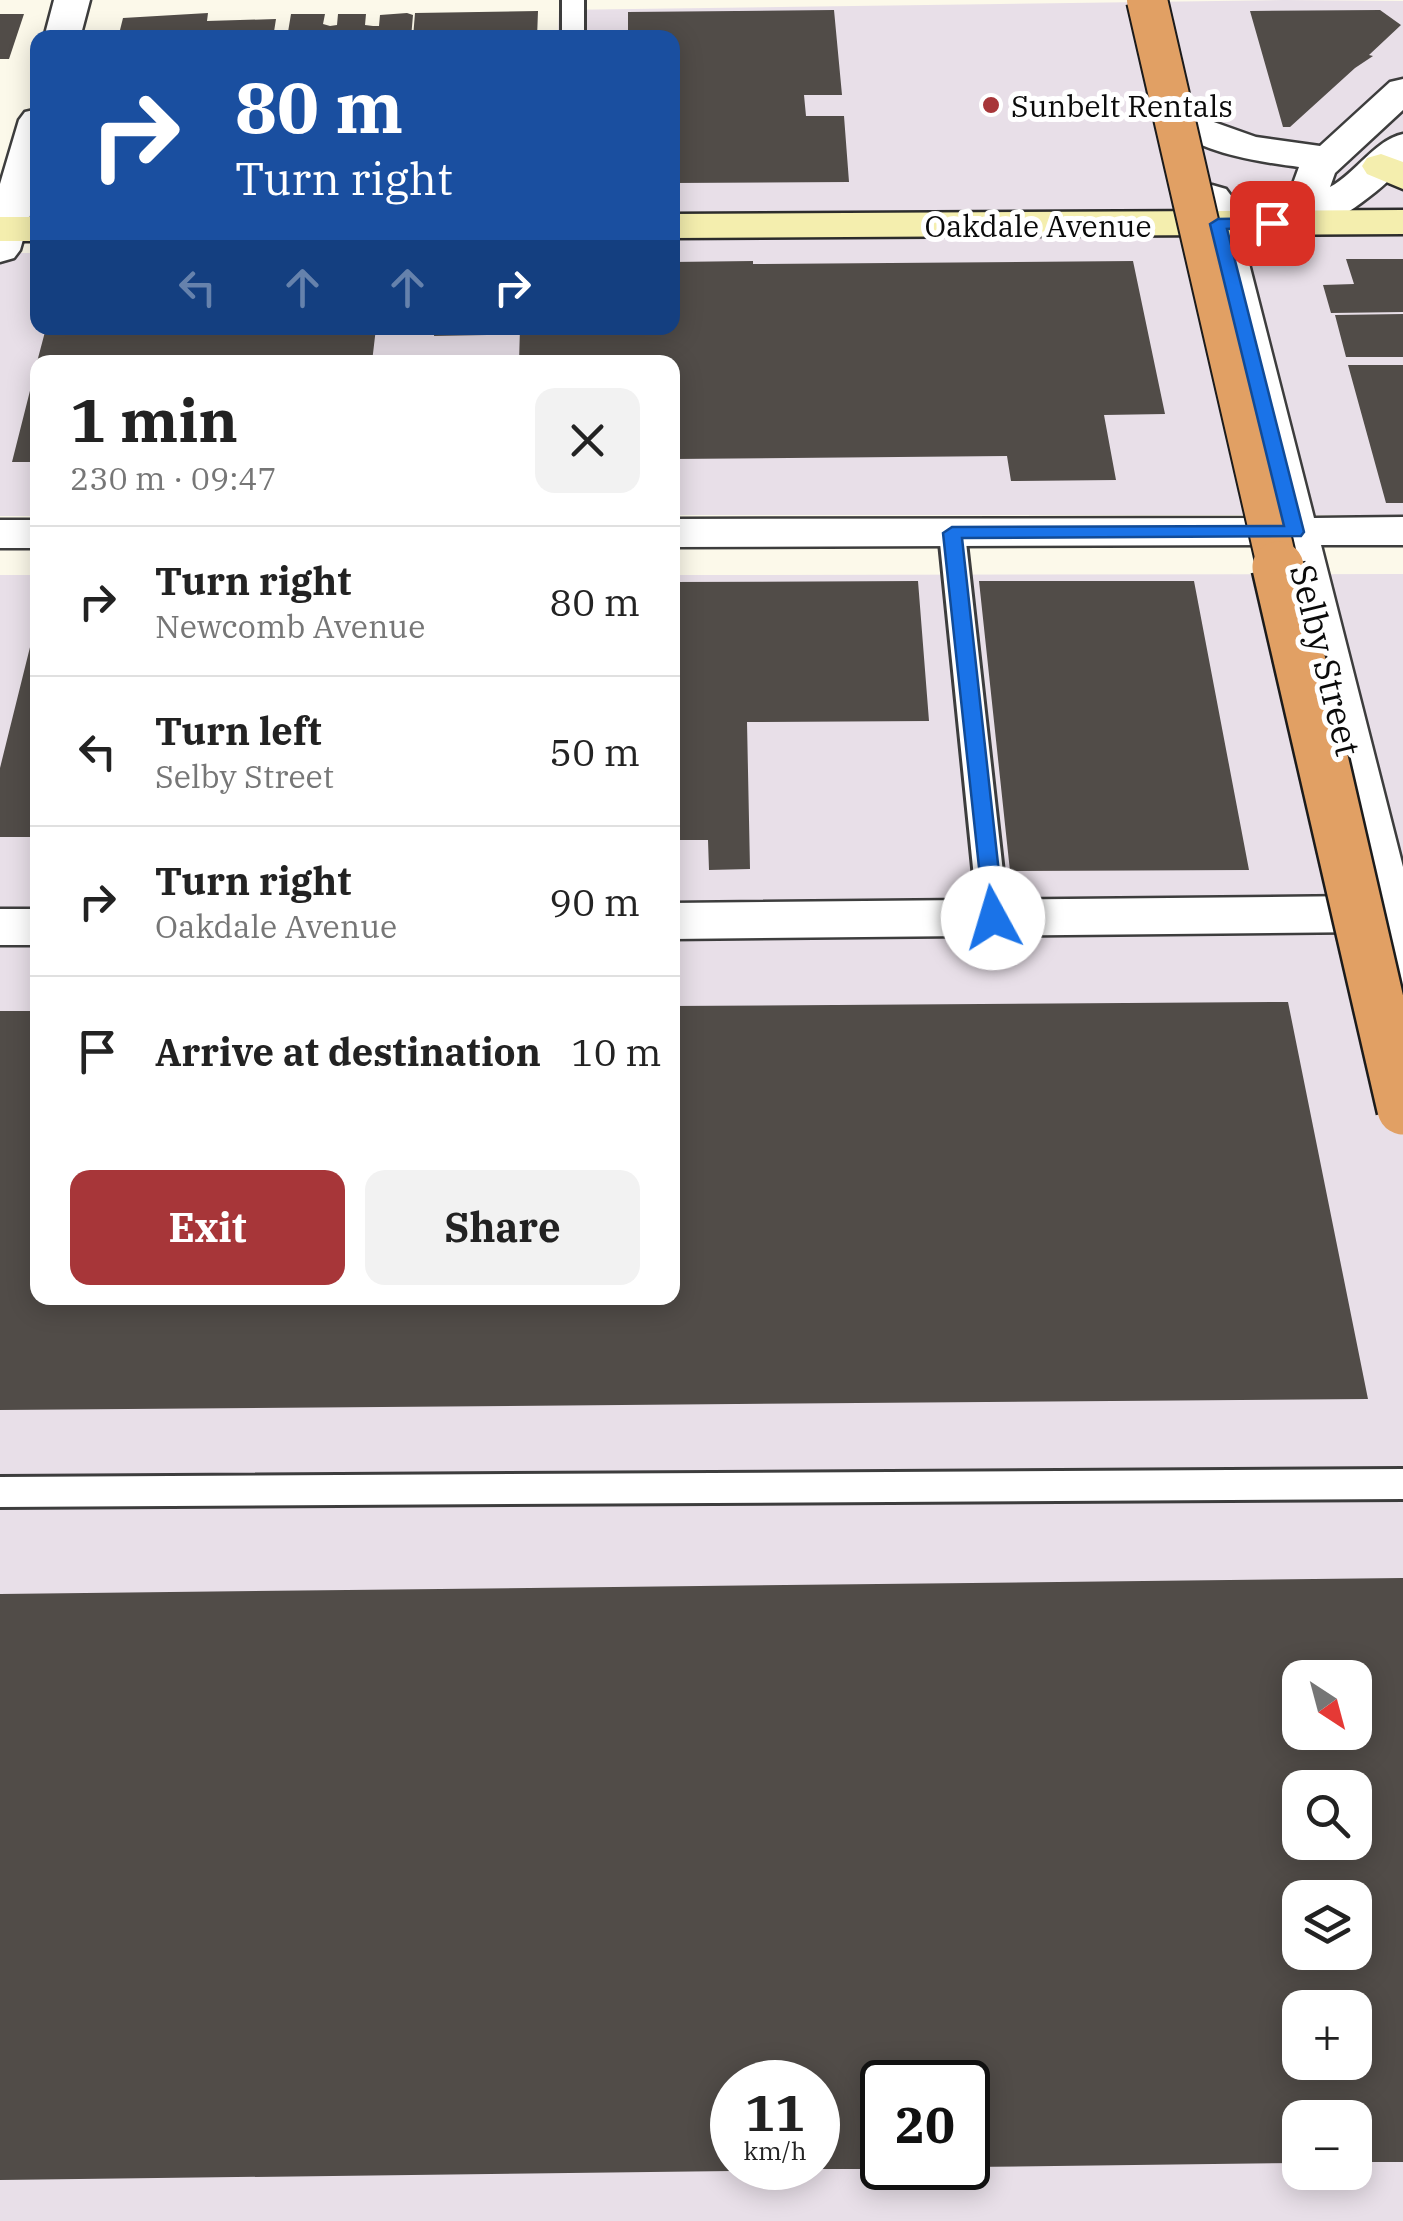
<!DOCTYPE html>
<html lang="en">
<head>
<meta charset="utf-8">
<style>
	body { margin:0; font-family:"IBM Plex Serif",serif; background:#f2f2f2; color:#222; height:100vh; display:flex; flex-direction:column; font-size:38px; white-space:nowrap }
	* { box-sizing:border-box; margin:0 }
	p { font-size:32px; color:#767676 }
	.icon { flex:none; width:55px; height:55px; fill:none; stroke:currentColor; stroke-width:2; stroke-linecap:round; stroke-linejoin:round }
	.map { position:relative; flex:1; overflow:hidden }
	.sheet { position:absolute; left:30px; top:355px; width:650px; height:950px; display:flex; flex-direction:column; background:#fff; border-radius:20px; box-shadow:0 5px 25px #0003 }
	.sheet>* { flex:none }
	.hud { position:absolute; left:30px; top:30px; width:650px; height:305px; border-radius:20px; box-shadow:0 5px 25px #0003; background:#1a4fa0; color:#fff; overflow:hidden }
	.needle { width:65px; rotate:144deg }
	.tools { position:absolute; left:1282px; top:1660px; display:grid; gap:20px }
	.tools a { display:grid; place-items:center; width:90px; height:90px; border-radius:20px; background:#fff; box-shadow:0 5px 25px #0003; font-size:50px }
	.speed { position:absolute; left:710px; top:2060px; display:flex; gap:20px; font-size:50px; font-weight:700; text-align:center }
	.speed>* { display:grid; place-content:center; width:130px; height:130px; border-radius:50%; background:#fff; box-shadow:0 5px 25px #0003; line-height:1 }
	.speed small { font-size:25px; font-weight:400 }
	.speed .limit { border:5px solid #111; border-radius:15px; background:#fff; color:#111 }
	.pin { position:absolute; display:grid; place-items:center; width:85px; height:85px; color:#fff; margin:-42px; border-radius:20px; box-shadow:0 5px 15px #0006 }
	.me { position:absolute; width:110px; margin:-55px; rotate:354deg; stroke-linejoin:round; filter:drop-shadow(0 0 8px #0008) }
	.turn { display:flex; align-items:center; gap:35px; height:210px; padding:0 40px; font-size:45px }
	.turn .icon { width:130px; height:130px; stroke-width:2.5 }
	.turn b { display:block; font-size:70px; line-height:85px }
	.lanes { display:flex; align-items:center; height:95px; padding:0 40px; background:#0003; justify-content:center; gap:50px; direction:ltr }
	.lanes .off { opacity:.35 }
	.round { display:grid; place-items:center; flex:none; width:105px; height:105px; border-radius:20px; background:#f2f2f2 }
	.headline { display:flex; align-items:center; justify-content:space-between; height:170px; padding:0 40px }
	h1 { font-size:60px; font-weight:700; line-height:75px }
	.cta { display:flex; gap:20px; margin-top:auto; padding:20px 40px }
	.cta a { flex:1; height:115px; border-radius:20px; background:#a73639; color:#fff; font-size:40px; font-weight:700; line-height:115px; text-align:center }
	.cta a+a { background:#f2f2f2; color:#222 }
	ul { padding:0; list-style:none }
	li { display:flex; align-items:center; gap:30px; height:150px; padding:0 40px; border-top:2px solid #e0e0e0 }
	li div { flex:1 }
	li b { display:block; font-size:38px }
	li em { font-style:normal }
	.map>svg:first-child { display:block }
	.industrial { fill:#e8dfe8; fill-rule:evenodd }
	.building { fill:#514c48; fill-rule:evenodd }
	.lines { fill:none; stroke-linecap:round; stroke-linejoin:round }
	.service-casing { stroke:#3d3d3d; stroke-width:6 }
	.minor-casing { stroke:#3d3d3d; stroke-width:5 }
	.tertiary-casing { stroke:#3d3d3d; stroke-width:5 }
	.secondary-casing { stroke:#2c2c2c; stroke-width:5 }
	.service { fill:#fff; fill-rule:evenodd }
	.minor { fill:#fff; fill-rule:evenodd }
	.tertiary { fill:#fff; fill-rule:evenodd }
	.secondary { fill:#f4eeae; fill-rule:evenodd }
	.motorway-bridge-far1-casing { stroke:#1b1b1b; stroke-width:44; stroke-linecap:butt }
	.motorway-bridge-casing { stroke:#1b1b1b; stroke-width:56; stroke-linecap:butt }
	.motorway-bridge-far1 { stroke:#e1a064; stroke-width:40 }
	.motorway-bridge { stroke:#e1a064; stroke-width:51 }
	.route { fill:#1a73e8; stroke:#114b97; stroke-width:2.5 }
	.poi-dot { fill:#a73639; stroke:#fff; stroke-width:4 }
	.labels { text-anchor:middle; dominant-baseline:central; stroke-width:10; stroke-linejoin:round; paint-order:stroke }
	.far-poi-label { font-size:30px; fill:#0a0a0a; stroke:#fff; text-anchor:start }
	.far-street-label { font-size:30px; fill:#0a0a0a; stroke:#fff }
	.street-label { font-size:35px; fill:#0a0a0a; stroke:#fff }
</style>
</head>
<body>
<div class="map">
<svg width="1403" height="2221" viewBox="0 0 1403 2221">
	<rect width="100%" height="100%" fill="#fcf9ea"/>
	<path class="industrial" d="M 1284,0 L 1403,1 L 1403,515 L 673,515 L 672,362 L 38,362 L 37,516 L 0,516 L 0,253 L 37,253 L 38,328 L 672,328 L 672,38 L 558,37 L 559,10 Z
		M 1403,574 L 1403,2221 L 0,2221 L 0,575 L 37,575 L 38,1298 L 672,1298 L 673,575 ZM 1300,1678 L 1355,1678 L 1355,1732 L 1300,1732 ZM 1300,1788 L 1355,1788 L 1355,1842 L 1300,1842 ZM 1300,1898 L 1355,1898 L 1355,1952 L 1300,1952 ZM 1300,2008 L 1355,2008 L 1355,2062 L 1300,2062 ZM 732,2082 L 818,2082 L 818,2168 L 732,2168 ZM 882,2082 L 968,2082 L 968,2168 L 882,2168 ZM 1300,2118 L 1355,2118 L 1355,2172 L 1300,2172 Z"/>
	<path class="building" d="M 834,10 L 842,95 L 804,95 L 806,116 L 844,116 L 849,182 L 672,183 L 672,38 L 628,38 L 628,12 Z
		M 1380,10 L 1401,25 L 1369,55 L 1373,56 L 1355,68 L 1290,127 L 1283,127 L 1250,11 Z
		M 538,11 L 537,38 L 413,38 L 415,13 Z
		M 208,13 L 207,21 L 276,19 L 273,38 L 245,38 L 245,34 L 242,38 L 118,38 L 123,18 Z
		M 407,13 L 413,15 L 411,38 L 287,38 L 291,14 L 325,14 L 323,24 L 330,26 L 337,25 L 338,14 L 366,14 L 365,25 L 373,26 L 379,26 L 380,15 Z
		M 0,14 L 24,14 L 9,59 L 0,59 Z
		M 1346,259 L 1403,259 L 1403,312 L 1331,313 L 1323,285 L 1354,284 Z
		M 753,261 L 753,264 L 1133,261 L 1165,414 L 1104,415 L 1116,480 L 1011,481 L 1007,456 L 672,459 L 672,362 L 519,362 L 520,328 L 672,328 L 672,262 Z
		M 1403,314 L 1403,357 L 1346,357 L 1335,315 Z
		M 46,328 L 376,328 L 372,362 L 37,362 Z
		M 435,328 L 488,328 L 487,335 L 434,336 Z
		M 1348,365 L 1403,365 L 1403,503 L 1386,503 Z
		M 36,367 L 38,462 L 12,462 Z
		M 918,581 L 929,721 L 747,722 L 750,869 L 709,870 L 708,840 L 672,840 L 672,582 Z
		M 979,581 L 1194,581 L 1249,870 L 1010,871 Z
		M 36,623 L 38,837 L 0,837 L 0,768 Z
		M 1288,1002 L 1368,1399 L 0,1410 L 0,1011 L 38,1011 L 38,1298 L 672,1298 L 672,1006 Z
		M 1403,1578 L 1403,2162 L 1355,2162 L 1355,2118 L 1300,2118 L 1300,2163 L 968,2167 L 968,2082 L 882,2082 L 882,2169 L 818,2169 L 818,2082 L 732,2082 L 732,2171 L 0,2180 L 0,1594 ZM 1300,1678 L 1355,1678 L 1355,1732 L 1300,1732 ZM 1300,1788 L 1355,1788 L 1355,1842 L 1300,1842 ZM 1300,1898 L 1355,1898 L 1355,1952 L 1300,1952 ZM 1300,2008 L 1355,2008 L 1355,2062 L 1300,2062 Z"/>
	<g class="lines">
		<defs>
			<path id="service" d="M 562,0 L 584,0 L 584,38 L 562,38 Z
				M 952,525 L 965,533 L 1008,917 L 1004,925 L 993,928 L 982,925 L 978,917 L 939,533 Z
				M 1403,1469 L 1403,1499 L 0,1507 L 0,1477 Z"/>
			<path id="minor" d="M 54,0 L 90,0 L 80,38 L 44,38 Z
				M 38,109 L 38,188 L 20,250 L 14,258 L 0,262 L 0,184 L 19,120 L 25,112 Z
				M 1212,185 L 1226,189 L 1232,197 L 1314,518 L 1403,517 L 1403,545 L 1321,545 L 1403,867 L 1403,989 L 1384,983 L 1377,970 L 1368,932 L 672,939 L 672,903 L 1359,896 L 1275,545 L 672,547 L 672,519 L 1269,518 L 1192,197 L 1198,189 Z
				M 0,520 L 38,520 L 38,548 L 0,548 Z
				M 0,909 L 38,909 L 38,945 L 0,945 Z"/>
			<path id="tertiary" d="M 1403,79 L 1403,110 L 1335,173 L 1330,187 C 1356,173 1375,140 1403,134 L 1403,167 C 1378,192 1322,240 1285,230 L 1279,222 L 1299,167 C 1268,163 1194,153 1175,126 L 1181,118 L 1194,115 L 1256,137 L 1320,146 L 1390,82 Z"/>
			<path id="secondary" d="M 1381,154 L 1403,162 L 1403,189 L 1367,174 L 1362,166 L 1367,158 Z
				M 1403,210 L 1403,234 L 672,238 L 672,214 Z
				M 0,217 L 38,217 L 38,241 L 0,241 Z"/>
		</defs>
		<use href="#service" class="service-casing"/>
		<use href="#minor" class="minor-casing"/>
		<use href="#tertiary" class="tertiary-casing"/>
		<use href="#secondary" class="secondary-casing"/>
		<use href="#service" class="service"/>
		<use href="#minor" class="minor"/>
		<use href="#tertiary" class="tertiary"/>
		<use href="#secondary" class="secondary"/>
		<defs>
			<path id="motorway-bridge-far1" d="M 1147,0 L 1278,569"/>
			<path id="motorway-bridge" d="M 1278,567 L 1403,1109"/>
		</defs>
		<use href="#motorway-bridge-far1" class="motorway-bridge-far1-casing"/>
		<use href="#motorway-bridge" class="motorway-bridge-casing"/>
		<use href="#motorway-bridge-far1" class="motorway-bridge-far1"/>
		<use href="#motorway-bridge" class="motorway-bridge"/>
	</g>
	<path class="route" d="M 1272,218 L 1280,223 L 1278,226 L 1227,229 L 1304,532 L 1301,536 L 962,538 L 1004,918 L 993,925 L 985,923 L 943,533 L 952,527 L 1284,526 L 1210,224 L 1218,219 Z"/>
	<circle class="poi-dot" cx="991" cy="105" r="10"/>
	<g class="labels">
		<g class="far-poi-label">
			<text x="1011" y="105">Sunbelt Rentals</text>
		</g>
		<g class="far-street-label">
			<text x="1038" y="225">Oakdale Avenue</text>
		</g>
		<g class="street-label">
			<text transform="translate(1326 660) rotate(76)">Selby Street</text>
		</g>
	</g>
</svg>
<div class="tools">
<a><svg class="needle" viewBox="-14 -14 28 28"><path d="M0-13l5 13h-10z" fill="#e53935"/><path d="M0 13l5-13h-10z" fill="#767676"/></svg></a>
<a><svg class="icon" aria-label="search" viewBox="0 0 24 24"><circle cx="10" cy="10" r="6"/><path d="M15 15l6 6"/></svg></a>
<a><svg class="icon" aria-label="layers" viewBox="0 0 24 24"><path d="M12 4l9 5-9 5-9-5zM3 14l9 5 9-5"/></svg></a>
<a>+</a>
<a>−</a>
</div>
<div class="speed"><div>11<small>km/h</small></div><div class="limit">20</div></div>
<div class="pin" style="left:1272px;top:223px;background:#d93025"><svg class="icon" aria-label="arrive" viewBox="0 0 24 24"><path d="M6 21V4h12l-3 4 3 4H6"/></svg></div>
<svg class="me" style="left:993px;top:918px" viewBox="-20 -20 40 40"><circle r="19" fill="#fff"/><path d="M0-13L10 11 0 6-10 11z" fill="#1a73e8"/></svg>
<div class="hud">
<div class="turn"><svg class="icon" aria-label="right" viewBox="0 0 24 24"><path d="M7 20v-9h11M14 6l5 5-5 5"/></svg><div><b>80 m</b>Turn right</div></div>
<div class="lanes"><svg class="icon off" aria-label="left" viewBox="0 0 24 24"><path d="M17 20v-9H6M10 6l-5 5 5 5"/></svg><svg class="icon off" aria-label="ahead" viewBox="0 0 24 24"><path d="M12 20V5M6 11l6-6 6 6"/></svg><svg class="icon off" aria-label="ahead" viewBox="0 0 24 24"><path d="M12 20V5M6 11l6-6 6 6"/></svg><svg class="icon" aria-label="right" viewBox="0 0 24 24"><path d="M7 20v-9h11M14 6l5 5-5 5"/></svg></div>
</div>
<section class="sheet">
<div class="headline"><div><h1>1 min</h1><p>230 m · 09:47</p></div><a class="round"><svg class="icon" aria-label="close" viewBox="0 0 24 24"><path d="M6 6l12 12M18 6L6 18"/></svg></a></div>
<ul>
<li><svg class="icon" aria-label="right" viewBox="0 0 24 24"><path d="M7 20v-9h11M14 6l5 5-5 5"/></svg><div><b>Turn right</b><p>Newcomb Avenue</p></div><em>80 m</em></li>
<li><svg class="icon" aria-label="left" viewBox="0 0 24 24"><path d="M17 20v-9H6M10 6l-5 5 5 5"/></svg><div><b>Turn left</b><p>Selby Street</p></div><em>50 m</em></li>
<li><svg class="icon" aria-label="right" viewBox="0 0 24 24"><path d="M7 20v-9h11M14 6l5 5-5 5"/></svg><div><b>Turn right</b><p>Oakdale Avenue</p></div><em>90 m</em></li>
<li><svg class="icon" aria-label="arrive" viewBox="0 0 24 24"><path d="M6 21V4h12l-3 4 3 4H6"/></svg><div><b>Arrive at destination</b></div><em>10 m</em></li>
</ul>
<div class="cta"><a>Exit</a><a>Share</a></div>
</section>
</div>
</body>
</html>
